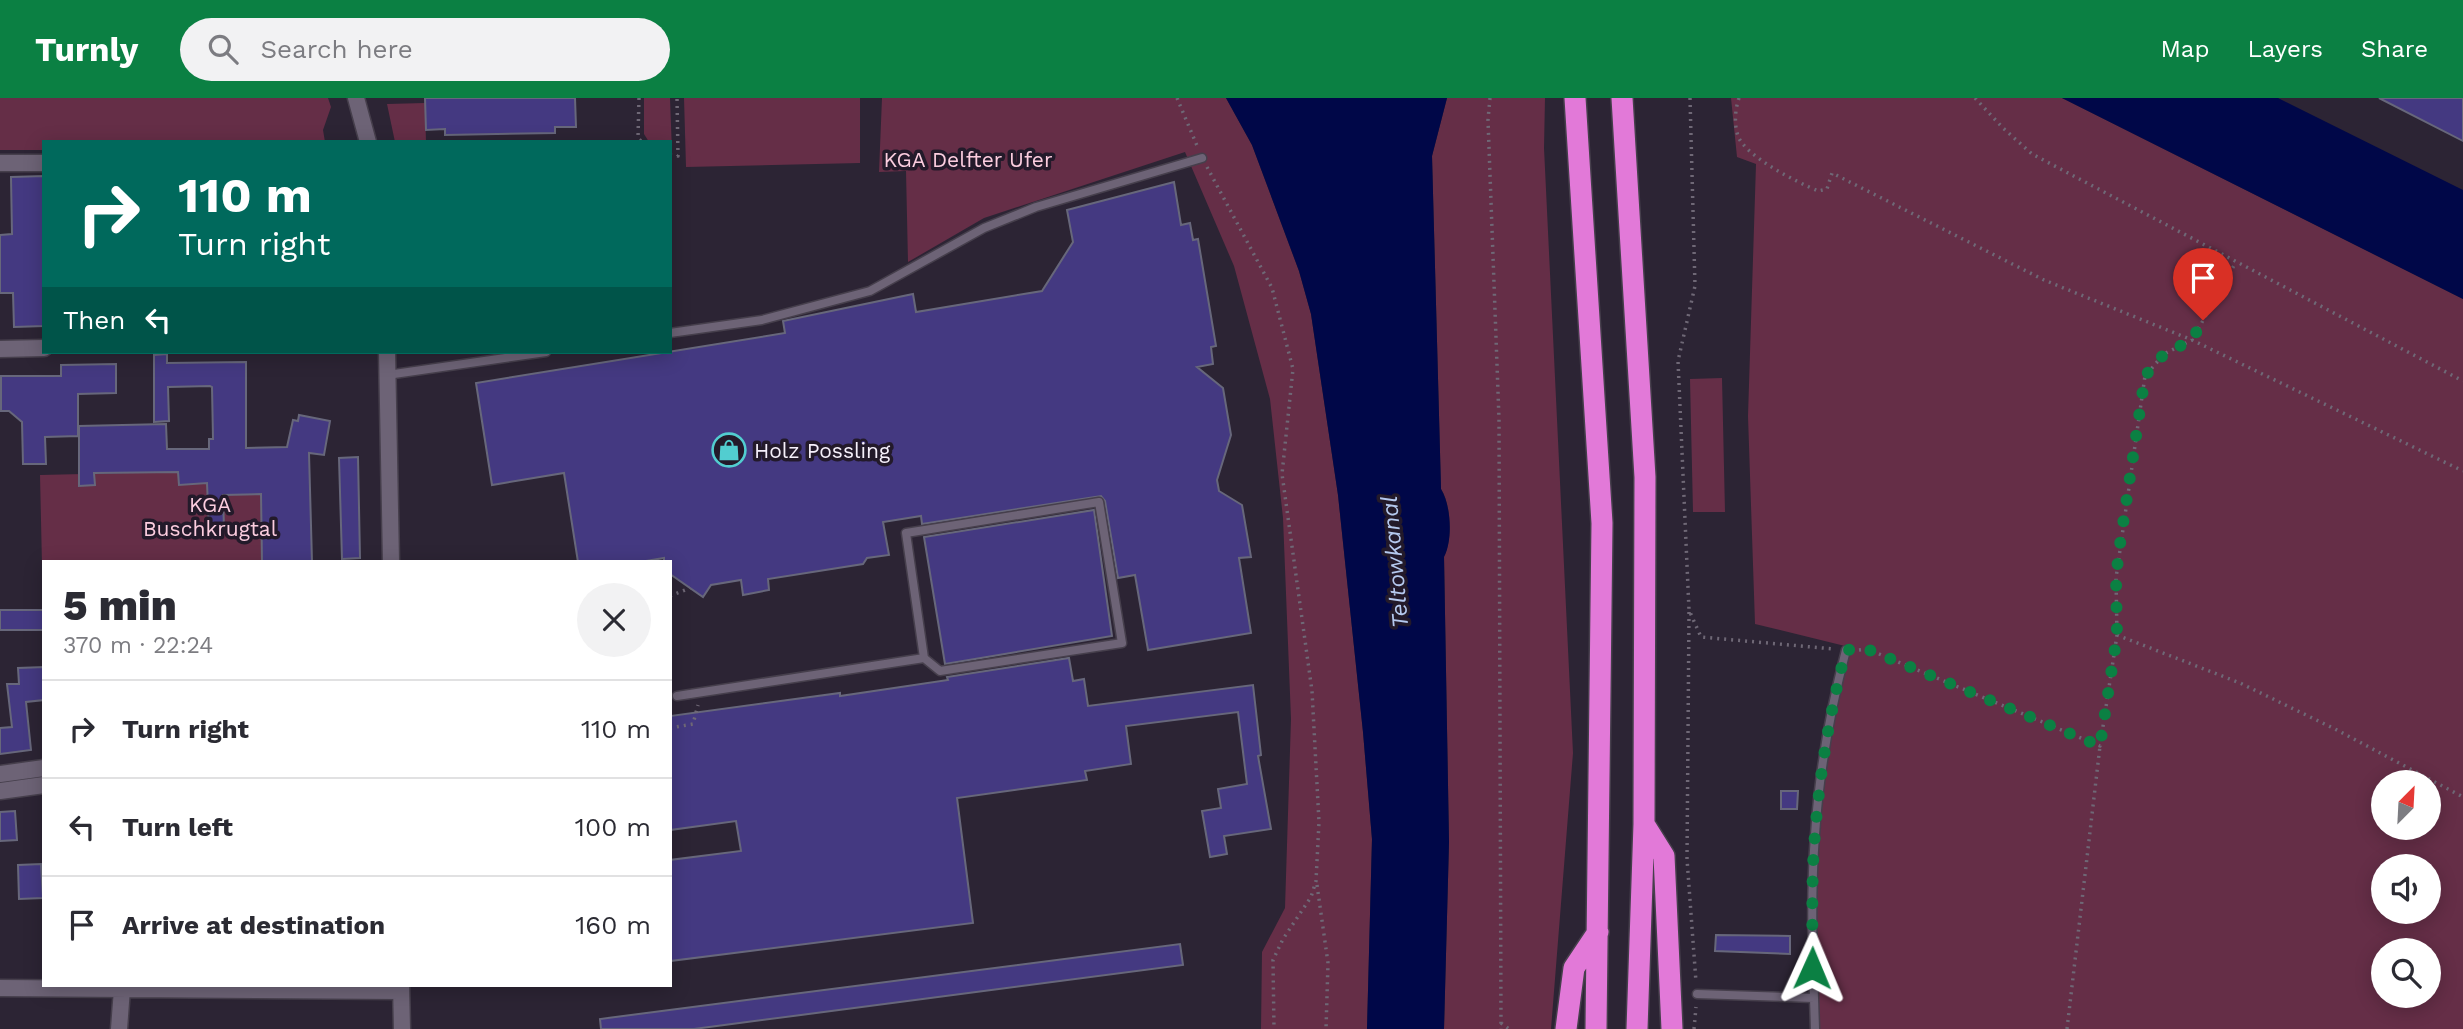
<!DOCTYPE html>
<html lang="en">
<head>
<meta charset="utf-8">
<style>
	body { margin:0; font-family:"Work Sans",sans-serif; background:#f2f2f3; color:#2b2b33; height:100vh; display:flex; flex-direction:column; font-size:26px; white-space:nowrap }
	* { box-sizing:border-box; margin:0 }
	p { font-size:23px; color:#7c7c81 }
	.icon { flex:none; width:38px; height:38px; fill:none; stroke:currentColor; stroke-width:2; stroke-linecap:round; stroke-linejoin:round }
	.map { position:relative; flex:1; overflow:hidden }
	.sheet { position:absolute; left:42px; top:462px; width:630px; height:427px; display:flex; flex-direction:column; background:#fff; border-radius:0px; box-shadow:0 4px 18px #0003 }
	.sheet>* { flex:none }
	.guide { position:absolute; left:42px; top:42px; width:630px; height:214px; border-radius:0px; box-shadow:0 4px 18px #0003; background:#00695c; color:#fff; overflow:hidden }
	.needle { width:46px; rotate:24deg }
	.buttons { position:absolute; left:2371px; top:672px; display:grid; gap:14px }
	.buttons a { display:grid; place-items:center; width:70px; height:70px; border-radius:50%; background:#fff; box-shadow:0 4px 18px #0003; font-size:35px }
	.pin { position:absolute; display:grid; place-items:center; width:60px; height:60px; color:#fff; margin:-72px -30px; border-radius:50% 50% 50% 0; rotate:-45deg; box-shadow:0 0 7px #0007 }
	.pin .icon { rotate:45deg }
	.me { position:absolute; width:77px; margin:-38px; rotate:1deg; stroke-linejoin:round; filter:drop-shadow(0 0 5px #0008) }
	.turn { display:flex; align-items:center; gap:24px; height:147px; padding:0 21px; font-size:32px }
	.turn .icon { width:91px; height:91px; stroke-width:2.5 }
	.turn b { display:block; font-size:49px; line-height:60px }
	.then { display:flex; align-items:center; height:66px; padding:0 21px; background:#0003; gap:14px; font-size:26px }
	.round { display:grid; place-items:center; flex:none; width:74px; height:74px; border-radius:37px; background:#f2f2f3 }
	.head { display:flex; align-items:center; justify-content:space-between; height:119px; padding:0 21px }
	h1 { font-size:42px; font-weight:800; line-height:52px }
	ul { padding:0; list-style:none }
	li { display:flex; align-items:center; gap:21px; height:98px; padding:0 21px; border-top:2px solid #e1e1e2 }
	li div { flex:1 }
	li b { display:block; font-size:26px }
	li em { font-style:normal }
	header { display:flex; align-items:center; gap:42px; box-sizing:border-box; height:98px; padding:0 35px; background:#0b8043; color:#fff }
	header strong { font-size:33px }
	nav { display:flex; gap:38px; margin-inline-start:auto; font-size:24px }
	.search { width:490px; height:63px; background:#f2f2f3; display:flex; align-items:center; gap:18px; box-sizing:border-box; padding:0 24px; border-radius:38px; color:#7c7c81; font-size:26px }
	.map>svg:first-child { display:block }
	.green { fill:#652e47; fill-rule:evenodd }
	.water { fill:#000748 }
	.building { fill:#443981; stroke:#67677b; stroke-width:2 }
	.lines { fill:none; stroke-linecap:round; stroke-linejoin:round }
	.service-casing { stroke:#463f4c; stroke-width:11 }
	.minor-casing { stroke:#463f4c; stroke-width:19 }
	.motorway-casing { stroke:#463f4c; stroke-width:24 }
	.path { stroke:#6f6876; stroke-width:3.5; stroke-dasharray:2 5; stroke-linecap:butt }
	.service { stroke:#6d6376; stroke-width:8 }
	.minor { stroke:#6d6376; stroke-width:16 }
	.motorway { stroke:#e279d8; stroke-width:21 }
	.route { stroke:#0b8043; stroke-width:12; stroke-dasharray:0 21.6 }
	.labels { text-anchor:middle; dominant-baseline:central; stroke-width:7; stroke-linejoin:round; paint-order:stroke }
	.park-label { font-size:21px; fill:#fccddf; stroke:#231a2a }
	.poi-label { font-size:21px; fill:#f6f0fb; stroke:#231a2a; text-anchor:start }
	.water-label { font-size:23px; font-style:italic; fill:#b5c9ef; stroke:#231a2a }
</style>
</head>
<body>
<header>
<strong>Turnly</strong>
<div class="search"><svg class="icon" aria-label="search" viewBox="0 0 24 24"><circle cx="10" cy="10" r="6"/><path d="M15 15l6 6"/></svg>Search here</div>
<nav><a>Map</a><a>Layers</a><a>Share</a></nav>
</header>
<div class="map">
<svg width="2463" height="931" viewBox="0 0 2463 931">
	<rect width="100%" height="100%" fill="#2c2434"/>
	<path class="green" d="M 0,0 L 328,0 L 331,9 L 323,32 L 325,44 L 44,44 L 44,52 L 0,52 Z
		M 644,0 L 670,0 L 672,54 L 670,44 L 649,44 L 644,36 Z
		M 684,0 L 860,0 L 860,65 L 686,69 Z
		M 882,0 L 1226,0 L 1252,47 L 1299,173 L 1311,216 L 1338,397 L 1363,634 L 1372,741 L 1367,931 L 1261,931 L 1262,854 L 1285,810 L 1291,621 L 1283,420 L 1270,301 L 1234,168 L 1185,54 L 984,120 L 908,164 L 906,73 L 879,74 Z
		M 1447,0 L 1545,0 L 1544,50 L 1573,655 L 1551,931 L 1444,931 L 1449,744 L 1444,458 C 1453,442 1451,406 1441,391 L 1432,58 Z
		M 1731,0 L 2062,0 L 2463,201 L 2463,931 L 1811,931 L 1808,857 L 1815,732 L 1845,548 L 1755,526 L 1748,318 L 1756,66 L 1737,59 ZM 2384,684 L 2429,684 L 2429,730 L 2384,730 ZM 2384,768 L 2429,768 L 2429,814 L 2384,814 ZM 2384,852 L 2429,852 L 2429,898 L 2384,898 Z
		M 425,5 L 426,44 L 395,44 L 387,6 Z
		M 1722,280 L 1725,414 L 1693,414 L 1690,281 Z
		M 261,372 L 262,464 L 44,464 L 43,512 L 40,377 Z"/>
	<path class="water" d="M 1226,0 L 1447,0 L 1432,58 L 1441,391 C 1451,407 1453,442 1444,459 L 1449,744 L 1444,931 L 1367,931 L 1372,741 L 1363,634 L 1338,397 L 1311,216 L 1299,173 L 1252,47 Z
		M 2062,0 L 2278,0 L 2463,92 L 2463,201 Z"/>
	<path class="building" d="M 425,0 L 575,0 L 576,29 L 555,29 L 555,35 L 445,37 L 445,31 L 426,32 Z
		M 2379,0 L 2463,0 L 2463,43 Z
		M 44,78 L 44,228 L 14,229 L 13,195 L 0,195 L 0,137 L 12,136 L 11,79 Z
		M 1174,84 L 1181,127 L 1190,125 L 1193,142 L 1198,141 L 1216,248 L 1211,249 L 1213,266 L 1197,269 L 1223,290 L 1231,337 L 1217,382 L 1219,393 L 1242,407 L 1251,459 L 1239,460 L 1251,535 L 1148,552 L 1135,477 L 1118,480 L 1105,403 L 1101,398 L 922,426 L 921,418 L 883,424 L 889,457 L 867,460 L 863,466 L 768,481 L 769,492 L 743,497 L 741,482 L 711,487 L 703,499 L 670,476 L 670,464 L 664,464 L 664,460 L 640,464 L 578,464 L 564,375 L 492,387 L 476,285 L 785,235 L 783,223 L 913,196 L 916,214 L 1042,193 L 1073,144 L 1067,112 Z
		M 167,256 L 167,265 L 246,264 L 246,350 L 287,349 L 293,322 L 298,323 L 299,317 L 330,323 L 324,357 L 309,355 L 312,464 L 262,464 L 261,396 L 223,397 L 224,431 L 209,432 L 207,385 L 179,387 L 178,374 L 94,375 L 95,387 L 79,388 L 79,328 L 166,326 L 167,351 L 209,351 L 209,341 L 213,341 L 212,289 L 210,288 L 168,289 L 169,323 L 154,324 L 154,257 Z
		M 116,266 L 116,295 L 78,296 L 78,338 L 45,339 L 46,366 L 23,366 L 22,324 L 9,313 L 1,313 L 1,278 L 61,278 L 61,267 Z
		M 358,359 L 360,460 L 342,461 L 339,360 Z
		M 1094,412 L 1112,538 L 945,566 L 924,439 Z
		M 0,512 L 44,512 L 44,532 L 0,532 Z
		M 1069,560 L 1073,583 L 1084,581 L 1088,608 L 1253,587 L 1261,657 L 1258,658 L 1271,731 L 1224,738 L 1227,756 L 1210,759 L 1202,713 L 1221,710 L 1218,691 L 1247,686 L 1238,614 L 1126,628 L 1131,666 L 1085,673 L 1087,682 L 957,700 L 973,825 L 670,863 L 670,762 L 741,753 L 736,723 L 670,732 L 670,618 L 840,595 L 840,598 L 948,582 L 947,579 Z
		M 44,569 L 44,602 L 26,604 L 31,652 L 0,656 L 0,630 L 12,629 L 7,586 L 19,586 L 18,570 Z
		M 1781,693 L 1798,693 L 1797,711 L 1781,711 Z
		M 15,713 L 17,742 L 0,743 L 0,714 Z
		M 41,766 L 43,800 L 19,801 L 18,767 Z
		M 1716,837 L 1790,838 L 1790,856 L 1715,853 Z
		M 1180,846 L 1183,867 L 694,931 L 601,931 L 600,921 Z"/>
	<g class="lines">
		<defs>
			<path id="service" d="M 670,235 L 762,222 L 870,193 L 984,130 L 1036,109 L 1202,60
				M 387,277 L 546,254
				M 677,598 L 924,560 L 906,435 L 1099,404 L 1122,545 L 940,573 L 924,560
				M 1697,896 L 1814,900
				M 1815,931 C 1813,867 1810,802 1815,737 C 1819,674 1830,613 1846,552"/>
			<path id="minor" d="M 356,0 L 368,44
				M 0,65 L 44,65
				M 0,251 L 44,250
				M 387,254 L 391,464
				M 0,676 L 44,670
				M 0,693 L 44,687
				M 401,887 L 402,931
				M 0,890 L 401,893
				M 119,931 L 122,891"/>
			<path id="motorway" d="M 1575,0 L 1602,425 L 1596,931
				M 1622,0 L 1645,379 L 1644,726 L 1637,931
				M 1644,726 L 1664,758 L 1672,931
				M 1566,931 L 1574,870 L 1598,834"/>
		</defs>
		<use href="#service" class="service-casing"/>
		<use href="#minor" class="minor-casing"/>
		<use href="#motorway" class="motorway-casing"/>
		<path class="path" d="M 639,0 L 638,40 L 642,44
			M 1177,0 L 1198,50
			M 1490,0 L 1488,22 L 1499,321 L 1501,931
			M 1690,0 L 1695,188 L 1678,263 L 1689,512 L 1701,539 L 1834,551
			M 1739,0 C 1735,12 1734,26 1738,38 C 1746,59 1797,84 1818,93 L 1827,91 L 1832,75 L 2044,182 L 2192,242 L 2463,373
			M 1975,0 L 2003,30 L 2032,56 L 2463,283
			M 670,57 L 678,58 L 677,0
			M 1207,69 L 1272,190 L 1293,271 L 1282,376 L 1312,593 L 1319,724 L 1316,783 L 1311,799 L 1283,841 L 1273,862 L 1274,931
			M 670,498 L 690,490
			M 1689,514 L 1687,761 L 1696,884
			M 2117,537 L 2240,585 L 2335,631 L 2463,699
			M 1859,552 L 1867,551 L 2100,648 L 2117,537 L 2116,480 L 2145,278 L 2164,256 L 2192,242 L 2236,164
			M 670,630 L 693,626 L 698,607
			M 1317,787 L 1328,865 L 1326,931
			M 1501,925 L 1509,931
			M 1694,931 L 1696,909
			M 2067,931 L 2100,648"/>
		<use href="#service" class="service"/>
		<use href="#minor" class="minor"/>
		<use href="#motorway" class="motorway"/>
	</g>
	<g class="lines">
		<path class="route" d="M 1812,870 C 1813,825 1811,780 1815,736 C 1820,673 1830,613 1846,552 L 1867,551 L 2100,648 L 2117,537 L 2116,480 L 2119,453 L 2145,278 L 2164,256 L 2192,242 L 2203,222"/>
	</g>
	<defs>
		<symbol id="shop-ring" viewBox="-11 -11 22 22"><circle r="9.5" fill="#231a2a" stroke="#52cdd0" stroke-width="1.5"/><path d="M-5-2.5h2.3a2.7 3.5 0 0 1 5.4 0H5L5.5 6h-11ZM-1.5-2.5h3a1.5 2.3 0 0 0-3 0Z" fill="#52cdd0"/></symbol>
	</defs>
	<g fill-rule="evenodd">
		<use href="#shop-ring" x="710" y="333" width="38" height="38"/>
	</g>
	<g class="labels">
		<g class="park-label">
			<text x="968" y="61">KGA Delfter Ufer</text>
			<text x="210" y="406">KGA<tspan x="210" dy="24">Buschkrugtal</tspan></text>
		</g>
		<g class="poi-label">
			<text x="754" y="352">Holz Possling</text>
		</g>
		<g class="water-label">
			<text transform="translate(1395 464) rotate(-95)">Teltowkanal</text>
		</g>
	</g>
</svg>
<div class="buttons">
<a><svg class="needle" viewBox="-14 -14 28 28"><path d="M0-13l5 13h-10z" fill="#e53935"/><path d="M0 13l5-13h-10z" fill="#7c7c81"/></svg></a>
<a><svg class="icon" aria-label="sound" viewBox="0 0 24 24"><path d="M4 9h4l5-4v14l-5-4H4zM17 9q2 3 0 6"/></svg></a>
<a><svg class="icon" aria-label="search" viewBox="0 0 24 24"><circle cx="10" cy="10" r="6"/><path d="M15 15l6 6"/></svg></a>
</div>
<div class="pin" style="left:2203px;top:222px;background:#d93025"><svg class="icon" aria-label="arrive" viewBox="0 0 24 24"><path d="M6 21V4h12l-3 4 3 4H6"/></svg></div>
<svg class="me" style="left:1812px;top:870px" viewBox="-20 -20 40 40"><path d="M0-17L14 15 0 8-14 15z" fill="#0b8043" stroke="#fff" stroke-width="4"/></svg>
<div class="guide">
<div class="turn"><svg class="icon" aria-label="right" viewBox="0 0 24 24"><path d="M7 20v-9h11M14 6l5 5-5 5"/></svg><div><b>110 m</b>Turn right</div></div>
<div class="then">Then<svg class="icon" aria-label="left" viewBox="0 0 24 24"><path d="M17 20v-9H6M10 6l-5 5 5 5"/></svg></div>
</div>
<section class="sheet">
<div class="head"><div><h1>5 min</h1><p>370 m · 22:24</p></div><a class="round"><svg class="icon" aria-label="close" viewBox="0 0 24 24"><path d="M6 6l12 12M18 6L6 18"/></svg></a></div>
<ul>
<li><svg class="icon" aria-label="right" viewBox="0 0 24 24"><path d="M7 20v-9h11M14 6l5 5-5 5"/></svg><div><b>Turn right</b></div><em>110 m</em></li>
<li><svg class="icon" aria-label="left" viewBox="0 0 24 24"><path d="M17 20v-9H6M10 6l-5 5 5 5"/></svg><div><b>Turn left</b></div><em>100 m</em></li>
<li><svg class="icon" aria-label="arrive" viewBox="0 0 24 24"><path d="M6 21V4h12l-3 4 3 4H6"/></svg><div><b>Arrive at destination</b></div><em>160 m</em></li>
</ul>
</section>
</div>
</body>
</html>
